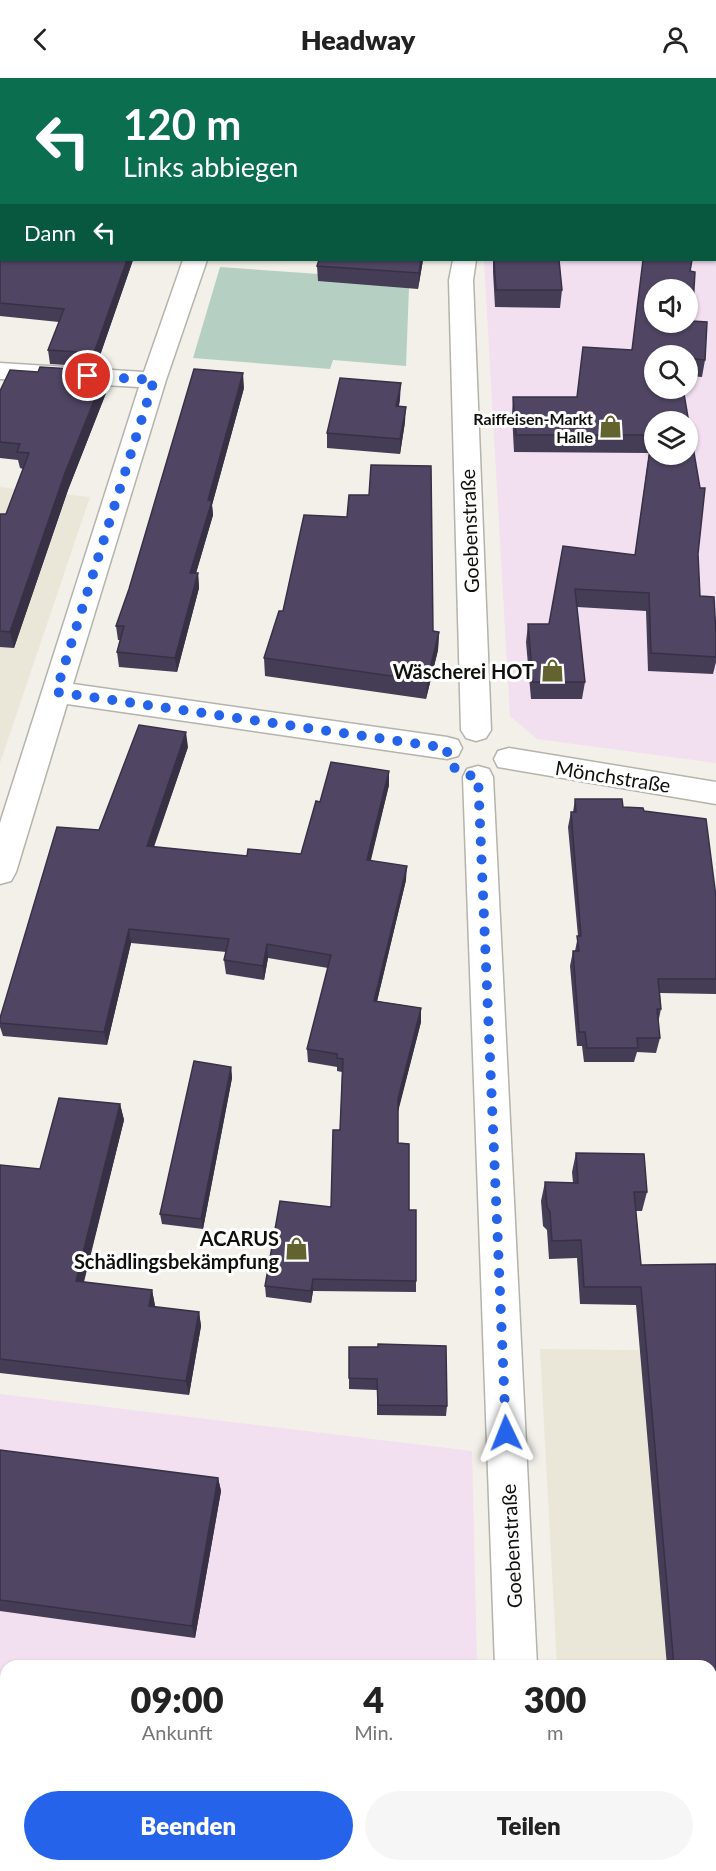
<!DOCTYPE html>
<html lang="de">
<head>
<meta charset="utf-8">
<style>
	body { margin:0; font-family:Lato,sans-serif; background:#f6f6f6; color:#222; height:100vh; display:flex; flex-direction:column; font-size:22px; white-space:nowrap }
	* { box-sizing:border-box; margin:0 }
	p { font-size:20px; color:#767676 }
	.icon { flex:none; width:33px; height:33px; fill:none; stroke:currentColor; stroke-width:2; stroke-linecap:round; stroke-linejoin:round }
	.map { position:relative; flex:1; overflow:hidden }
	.details { position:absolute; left:0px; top:1582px; width:717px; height:212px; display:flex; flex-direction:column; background:#fff; border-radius:18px 18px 0 0; box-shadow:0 2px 4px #0004 }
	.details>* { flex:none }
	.banner { position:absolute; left:0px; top:0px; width:717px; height:183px; box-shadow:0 2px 4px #0004; background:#0b6e4f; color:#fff; overflow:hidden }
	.fabs { position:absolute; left:644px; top:201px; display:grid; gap:12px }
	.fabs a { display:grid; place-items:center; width:54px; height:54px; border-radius:50%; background:#fff; box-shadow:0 2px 4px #0004; font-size:30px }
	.pin { position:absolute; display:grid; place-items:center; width:51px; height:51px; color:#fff; margin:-26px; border:3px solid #fff; border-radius:50%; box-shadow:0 2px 6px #0007 }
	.me { position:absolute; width:66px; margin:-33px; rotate:358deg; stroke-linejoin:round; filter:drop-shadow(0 0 4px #0008) }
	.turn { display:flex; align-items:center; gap:21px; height:126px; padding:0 24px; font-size:27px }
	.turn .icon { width:78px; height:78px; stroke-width:2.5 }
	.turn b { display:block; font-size:42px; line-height:51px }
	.then { display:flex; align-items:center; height:57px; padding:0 24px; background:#0003; gap:12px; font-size:22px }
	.eta { display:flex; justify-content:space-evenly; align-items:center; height:102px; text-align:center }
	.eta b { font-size:36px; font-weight:800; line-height:42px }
	.primary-button { display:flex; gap:12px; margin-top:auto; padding:12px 24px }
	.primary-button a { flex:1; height:69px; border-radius:36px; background:#2563eb; color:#fff; font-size:24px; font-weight:800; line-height:69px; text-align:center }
	.primary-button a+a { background:#f6f6f6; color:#222 }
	header { display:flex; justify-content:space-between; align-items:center; height:78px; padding:0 24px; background:#fff; font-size:27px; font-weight:800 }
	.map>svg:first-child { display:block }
	.commercial { fill:#f2dff0; fill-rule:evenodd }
	.built { fill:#eae7d8 }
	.green { fill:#b5d0c2 }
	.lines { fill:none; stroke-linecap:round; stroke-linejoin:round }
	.street-casing { stroke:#b4b3ac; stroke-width:3 }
	.street { fill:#fff; fill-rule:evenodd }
	.wall { fill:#453c56 }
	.shaded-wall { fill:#383146 }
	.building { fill:#504664; stroke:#383146; stroke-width:1.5; fill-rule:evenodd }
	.route { stroke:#2563eb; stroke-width:10; stroke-dasharray:0 18 }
	.labels { text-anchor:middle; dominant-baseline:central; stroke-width:6; stroke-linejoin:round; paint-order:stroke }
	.far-poi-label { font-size:16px; font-weight:bold; fill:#10100d; stroke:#fff; text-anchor:end }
	.street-label { font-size:20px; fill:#10100d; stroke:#fff }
	.poi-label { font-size:20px; font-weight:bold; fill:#10100d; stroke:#fff; text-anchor:end }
</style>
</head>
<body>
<header><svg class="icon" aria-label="back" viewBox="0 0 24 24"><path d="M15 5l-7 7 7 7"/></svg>Headway<svg class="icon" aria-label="person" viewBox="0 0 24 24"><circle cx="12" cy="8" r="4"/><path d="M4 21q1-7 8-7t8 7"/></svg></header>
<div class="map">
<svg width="716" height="1793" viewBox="0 0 716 1793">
	<rect width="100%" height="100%" fill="#f2f0e9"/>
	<path class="commercial" d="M 533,0 L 716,0 L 716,685 L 537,661 L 510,638 L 484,182 L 716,182 L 716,2 ZM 654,212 L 687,212 L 687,244 L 654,244 ZM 654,278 L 687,278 L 687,310 L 654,310 ZM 654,344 L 687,344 L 687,376 L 654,376 Z
		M 0,1316 L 472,1373 L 477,1588 L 6,1588 L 6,1597 L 0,1596 Z"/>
	<path class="built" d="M 0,409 L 90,419 L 0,685 Z
		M 540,1271 L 716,1273 L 716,1665 L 711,1665 L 711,1588 L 557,1588 Z"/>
	<path class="green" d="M 220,189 L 319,196 L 409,210 L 406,288 L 333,282 L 330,291 L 193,280 Z"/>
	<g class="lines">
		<defs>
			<path id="street" d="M 267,0 L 287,0 L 266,2 Z
				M 183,182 L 207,182 L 166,302 L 73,606 L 447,659 L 458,662 L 462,670 L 458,678 L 447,681 L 67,626 L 16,794 L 11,803 L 0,806 L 0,745 L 139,309 L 0,301 L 0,285 L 144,294 Z
				M 453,182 L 476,182 L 473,202 L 491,652 L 486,660 L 476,663 L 466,660 L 461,652 L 449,202 Z
				M 509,670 L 716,704 L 716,726 L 498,689 L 494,681 L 498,673 Z
				M 478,688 L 489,691 L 493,699 L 537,1588 L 495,1588 L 463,699 L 467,691 Z
				M 502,1788 L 548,1788 L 548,1793 L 502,1793 Z"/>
		</defs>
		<use href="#street" class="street-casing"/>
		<use href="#street" class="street"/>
	</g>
	<path class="wall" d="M 481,0 L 716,0 L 716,2 L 481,2 Z
		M 0,75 L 2,182 L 133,182 L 96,289 L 50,286 L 48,272 L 59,244 L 0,238 Z
		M 319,182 L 423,182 L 418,211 L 318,203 L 317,188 Z
		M 493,182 L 559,182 L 562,212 L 560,230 L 495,229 L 493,194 Z
		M 690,193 L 692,243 L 705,282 L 702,299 L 687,298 L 687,278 L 654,278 L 698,476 L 700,518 L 716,557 L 716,584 L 713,596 L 648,593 L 646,533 L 577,529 L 585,604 L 582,621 L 531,621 L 526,564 L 528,546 L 549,546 L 563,468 L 635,477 L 649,375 L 514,374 L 512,336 L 513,319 L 577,319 L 631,272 Z
		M 87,297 L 106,315 L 68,412 L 14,570 L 0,569 L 0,436 L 6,436 L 23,391 L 20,390 L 18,382 L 0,380 L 0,313 Z
		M 244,310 L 212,427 L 213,437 L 196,495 L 198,495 L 199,510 L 177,594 L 119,589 L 117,574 L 120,562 L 118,562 L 116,548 Z
		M 400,321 L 399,328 L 405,344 L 400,376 L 327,370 L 327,355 Z
		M 433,553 L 439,554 L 438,572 L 426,621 L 265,598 L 264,580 Z
		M 188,669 L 154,769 L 247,778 L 301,776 L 320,724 L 389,707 L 371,782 L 406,802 L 377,923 L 421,930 L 421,944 L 398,1032 L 398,1065 L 409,1132 L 416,1203 L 416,1214 L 313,1213 L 311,1225 L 266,1219 L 265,1208 L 331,1129 L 340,1052 L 342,994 L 337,993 L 337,989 L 308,984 L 307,971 L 328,890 L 268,880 L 264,902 L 226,896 L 224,882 L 226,874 L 131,865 L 107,967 L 3,958 L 0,949 L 0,940 L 99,752 Z
		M 575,721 L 644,733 L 716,819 L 716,916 L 660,915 L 661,931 L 658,945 L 660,960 L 656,975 L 637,974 L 634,984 L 584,984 L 582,968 L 577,968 L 570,888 L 573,873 L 575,873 L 578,858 L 568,749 L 571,734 L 573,734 Z
		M 231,989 L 232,1000 L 203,1151 L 162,1146 L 160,1136 Z
		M 120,1026 L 124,1042 L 84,1204 L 152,1212 L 155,1229 L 199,1234 L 201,1248 L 189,1317 L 0,1295 L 0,1087 L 40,1091 Z
		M 576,1075 L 647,1114 L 642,1133 L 636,1133 L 641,1187 L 716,1186 L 716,1641 L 711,1641 L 711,1588 L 667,1588 L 636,1227 L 580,1226 L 577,1180 L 549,1181 L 547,1152 L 543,1148 L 541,1123 L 545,1104 L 573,1105 L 572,1094 Z
		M 349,1269 L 447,1328 L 446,1338 L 377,1337 L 377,1312 L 349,1311 Z
		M 0,1372 L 218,1400 L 221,1413 L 195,1560 L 0,1533 Z
		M 657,1788 L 711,1788 L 716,1793 L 658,1793 Z"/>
	<path class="shaded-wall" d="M 127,182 L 133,182 L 96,289 L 94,275 Z
		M 421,182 L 423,182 L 418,211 L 419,195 Z
		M 243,295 L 244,310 L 212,427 L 213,437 L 192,509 L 190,495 L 208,422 Z
		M 104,298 L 106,315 L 68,412 L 14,570 L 10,554 L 65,395 Z
		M 401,305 L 400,321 L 396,343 L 396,328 Z
		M 406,329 L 405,344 L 400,376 L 400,361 Z
		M 198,495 L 199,510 L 177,594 L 175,580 Z
		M 439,554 L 438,572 L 426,621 L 427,603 Z
		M 186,654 L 188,669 L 149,782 L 147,768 Z
		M 389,693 L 389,707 L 367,796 L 367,782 Z
		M 407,788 L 406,802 L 374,936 L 374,923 Z
		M 129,851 L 131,865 L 107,967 L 104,954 Z
		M 267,866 L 268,880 L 264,902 L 263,888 Z
		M 421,930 L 421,944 L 398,1034 L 398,1021 Z
		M 231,989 L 232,1000 L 203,1151 L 201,1141 Z
		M 120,1026 L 124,1042 L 80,1218 L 76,1203 Z
		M 313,1201 L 313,1213 L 311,1225 L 311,1213 Z
		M 152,1212 L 155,1227 L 152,1243 L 149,1228 Z
		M 199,1234 L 201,1248 L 189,1317 L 186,1303 Z
		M 218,1400 L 221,1413 L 195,1560 L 192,1548 Z"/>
	<path class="building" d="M 37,0 L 219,0 L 218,2 L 36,2 Z
		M 318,0 L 457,0 L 457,2 L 318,2 Z
		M 500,0 L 714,0 L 714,2 L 509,2 Z
		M 0,12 L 2,12 L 2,71 L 0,60 Z
		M 0,75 L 2,75 L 2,182 L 127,182 L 94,275 L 48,272 L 64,231 L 0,225 Z
		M 319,182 L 421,182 L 419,195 L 317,188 Z
		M 494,182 L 559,182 L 562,212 L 496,212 Z
		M 643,182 L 692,182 L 690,193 L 695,194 L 692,243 L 707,244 L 705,282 L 687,280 L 687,278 L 654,278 L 654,310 L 683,310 L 700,410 L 705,410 L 698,476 L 700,518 L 714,519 L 716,557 L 716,579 L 651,575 L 649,515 L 575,511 L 585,604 L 533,604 L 528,546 L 549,546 L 563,468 L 635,477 L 652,357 L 516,357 L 513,319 L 577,319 L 583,269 L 632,272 ZM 654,212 L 687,212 L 687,244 L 654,244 ZM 654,344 L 687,344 L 687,376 L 654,376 Z
		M 40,289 L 87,292 L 85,297 L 104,298 L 65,395 L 10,554 L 0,553 L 0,436 L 6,436 L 29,375 L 17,374 L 20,366 L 0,364 L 0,313 L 10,292 L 38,294 Z
		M 194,291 L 243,295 L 208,422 L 212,423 L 190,495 L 198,495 L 175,580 L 117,574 L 124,548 L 116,548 L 129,511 Z
		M 340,300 L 401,305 L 396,328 L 406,329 L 400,361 L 327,355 Z
		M 371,387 L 431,388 L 433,553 L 439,554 L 427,603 L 264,580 L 279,533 L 283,533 L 304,437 L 347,439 L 349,417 L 369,417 Z
		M 139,647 L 186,654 L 147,768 L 247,778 L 248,771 L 301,776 L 316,723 L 320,724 L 331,684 L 389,693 L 367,782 L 407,788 L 374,923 L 421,930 L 398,1021 L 398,1065 L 409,1066 L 409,1132 L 416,1132 L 416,1203 L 313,1201 L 311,1213 L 265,1208 L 280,1123 L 331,1129 L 333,1052 L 340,1052 L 343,981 L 337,980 L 337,976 L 307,971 L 331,877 L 267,866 L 263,888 L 224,882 L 229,861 L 129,851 L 104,954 L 0,945 L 0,940 L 57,749 L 99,752 Z
		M 575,721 L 622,721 L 623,729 L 643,730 L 644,733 L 706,741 L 716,819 L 716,901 L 658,901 L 661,931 L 657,931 L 660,960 L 637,960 L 638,970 L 587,970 L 585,954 L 579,954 L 573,873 L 579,873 L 577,858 L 581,858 L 571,734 L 576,734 Z
		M 194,983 L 231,989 L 201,1141 L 160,1136 Z
		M 59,1020 L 120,1026 L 76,1203 L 152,1212 L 149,1228 L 199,1234 L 186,1303 L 0,1281 L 0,1087 L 40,1091 Z
		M 576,1075 L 644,1076 L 647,1114 L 634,1114 L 641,1187 L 716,1186 L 716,1630 L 711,1630 L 711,1588 L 674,1588 L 641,1209 L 584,1209 L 581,1162 L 552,1163 L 550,1134 L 547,1129 L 545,1104 L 578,1105 Z
		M 378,1266 L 446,1268 L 447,1328 L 378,1327 L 377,1301 L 349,1300 L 349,1269 L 378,1269 Z
		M 0,1372 L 218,1400 L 192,1548 L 0,1522 Z
		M 711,1709 L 716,1709 L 716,1793 L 664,1793 L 663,1788 L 711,1788 Z
		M 172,1788 L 232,1788 L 232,1793 L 171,1793 Z
		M 328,1788 L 389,1788 L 388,1793 L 327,1793 Z"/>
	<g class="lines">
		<path class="route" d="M 88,298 L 154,302 L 56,614 L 447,670 C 447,690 460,696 478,699 L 506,1355"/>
	</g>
	<defs>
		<symbol id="shop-bare" viewBox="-9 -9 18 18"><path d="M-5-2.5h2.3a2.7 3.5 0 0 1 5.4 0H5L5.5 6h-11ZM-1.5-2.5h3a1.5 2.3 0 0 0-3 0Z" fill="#636330" stroke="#fff" stroke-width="2.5" paint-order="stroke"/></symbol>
	</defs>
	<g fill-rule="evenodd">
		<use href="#shop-bare" x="594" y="332" width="33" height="33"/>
		<use href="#shop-bare" x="536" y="576" width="33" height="33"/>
		<use href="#shop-bare" x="280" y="1154" width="33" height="33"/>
	</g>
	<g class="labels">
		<g class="far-poi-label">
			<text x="593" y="340">Raiffeisen-Markt<tspan x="593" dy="18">Halle</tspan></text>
		</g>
		<g class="street-label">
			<text transform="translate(469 453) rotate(-92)">Goebenstraße</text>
			<text transform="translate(613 698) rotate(9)">Mönchstraße</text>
			<text transform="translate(511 1468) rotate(-93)">Goebenstraße</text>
		</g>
		<g class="poi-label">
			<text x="534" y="593">Wäscherei HOT</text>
			<text x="279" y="1160">ACARUS<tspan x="279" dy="23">Schädlingsbekämpfung</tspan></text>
		</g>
	</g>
</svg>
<div class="fabs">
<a><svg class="icon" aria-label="sound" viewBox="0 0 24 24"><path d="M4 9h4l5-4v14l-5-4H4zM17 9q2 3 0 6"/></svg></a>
<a><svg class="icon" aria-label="search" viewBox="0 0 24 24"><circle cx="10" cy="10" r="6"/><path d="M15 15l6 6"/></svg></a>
<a><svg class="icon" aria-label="layers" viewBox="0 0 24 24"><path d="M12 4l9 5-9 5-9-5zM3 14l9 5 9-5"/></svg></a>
</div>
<div class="pin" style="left:88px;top:298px;background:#d93025"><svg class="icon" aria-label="arrive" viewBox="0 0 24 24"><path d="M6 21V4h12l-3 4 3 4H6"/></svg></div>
<svg class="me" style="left:506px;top:1355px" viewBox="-20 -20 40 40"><path d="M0-17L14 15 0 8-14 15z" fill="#2563eb" stroke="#fff" stroke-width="4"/></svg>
<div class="banner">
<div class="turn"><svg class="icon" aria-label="left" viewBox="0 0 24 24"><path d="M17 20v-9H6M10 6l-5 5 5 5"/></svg><div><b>120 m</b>Links abbiegen</div></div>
<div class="then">Dann<svg class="icon" aria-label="left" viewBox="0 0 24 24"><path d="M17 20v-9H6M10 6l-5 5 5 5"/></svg></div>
</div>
<section class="details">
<div class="eta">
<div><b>09:00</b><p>Ankunft</p></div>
<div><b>4</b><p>Min.</p></div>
<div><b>300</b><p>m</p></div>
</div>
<div class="primary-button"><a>Beenden</a><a>Teilen</a></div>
</section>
</div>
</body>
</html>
